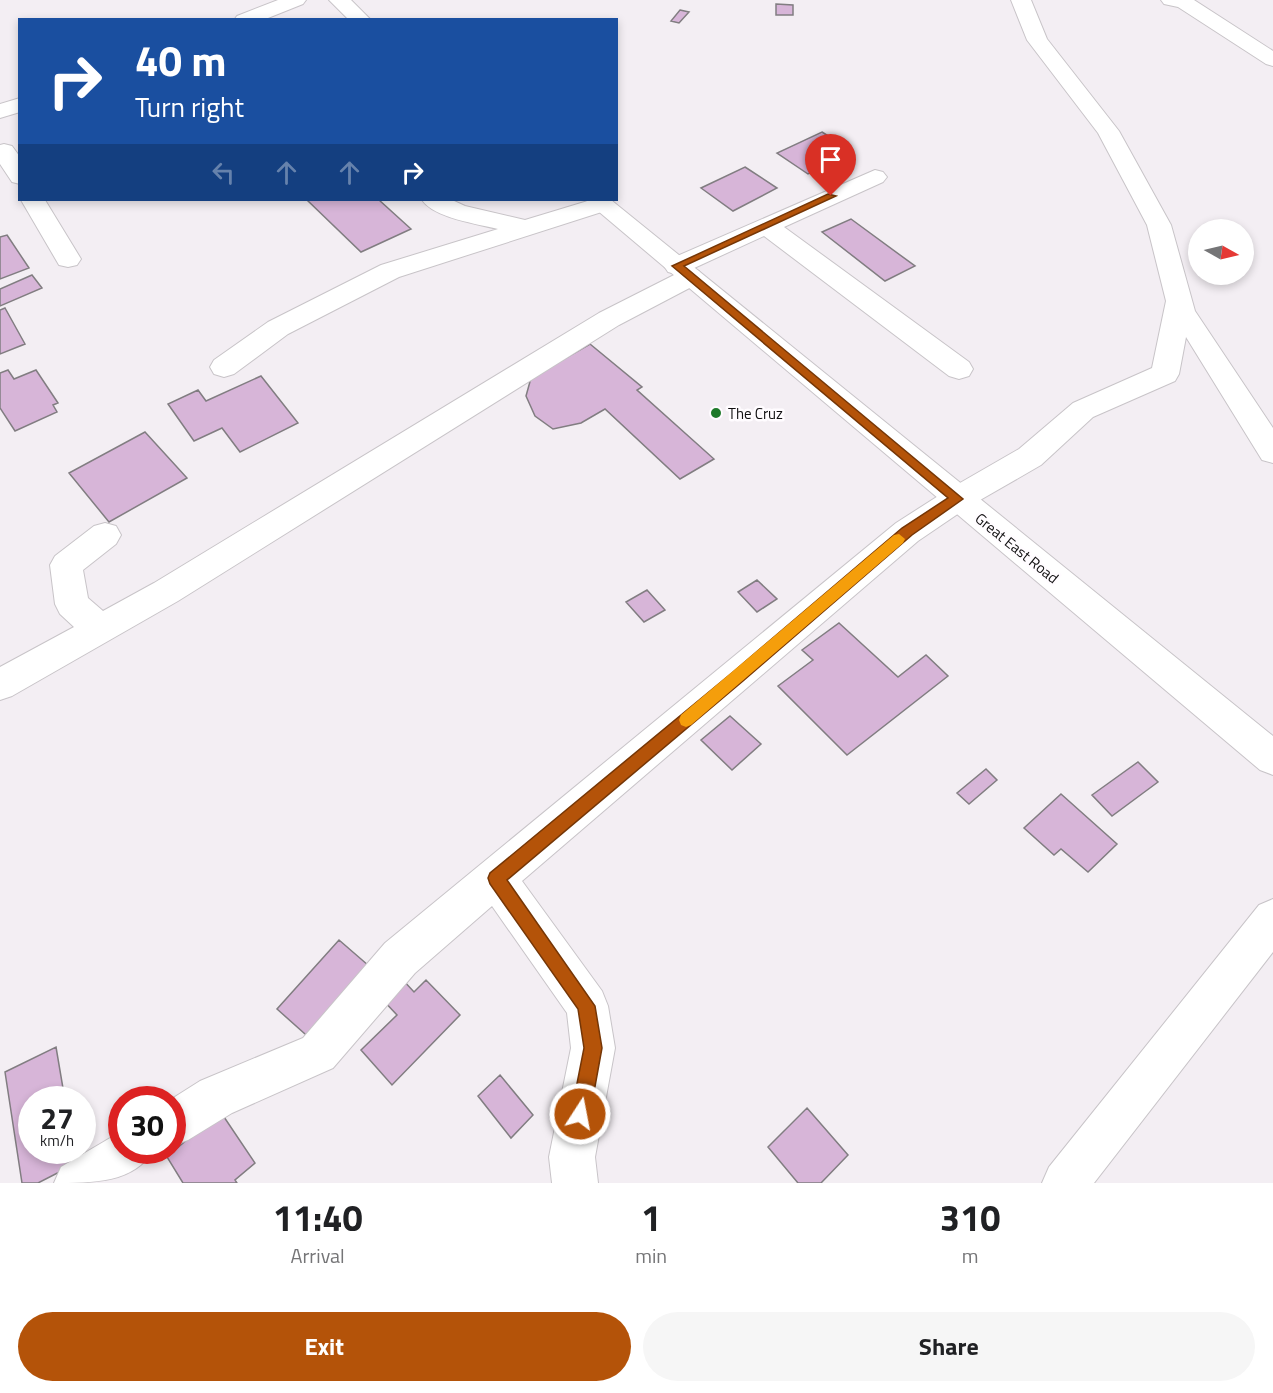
<!DOCTYPE html>
<html lang="en">
<head>
<meta charset="utf-8">
<style>
	body { margin:0; font-family:"Titillium Web",sans-serif; background:#f6f6f6; color:#202124; height:100vh; display:flex; flex-direction:column; font-size:22px; white-space:nowrap }
	* { box-sizing:border-box; margin:0 }
	p { font-size:20px; color:#757577 }
	.icon { flex:none; width:33px; height:33px; fill:none; stroke:currentColor; stroke-width:2; stroke-linecap:round; stroke-linejoin:round }
	.map { position:relative; height:1183px; overflow:hidden }
	.details { display:flex; flex-direction:column; background:#fff; flex:1 }
	.details>* { flex:none }
	.hud { position:absolute; left:18px; top:18px; width:600px; height:183px; border-radius:0px; box-shadow:0 3px 9px #0003; background:#1a4fa0; color:#fff; overflow:hidden }
	.needle { width:39px; rotate:98deg }
	.tools { position:absolute; left:1188px; top:219px; display:grid; gap:12px }
	.tools a { display:grid; place-items:center; width:66px; height:66px; border-radius:50%; background:#fff; box-shadow:0 3px 9px #0003; font-size:30px }
	.speed { position:absolute; left:18px; top:1086px; display:flex; gap:12px; font-size:30px; font-weight:700; text-align:center }
	.speed>* { display:grid; place-content:center; width:78px; height:78px; border-radius:50%; background:#fff; box-shadow:0 3px 9px #0003; line-height:1 }
	.speed small { font-size:15px; font-weight:400 }
	.speed .limit { border:9px solid #d22; background:#fff; color:#111 }
	.pin { position:absolute; display:grid; place-items:center; width:51px; height:51px; color:#fff; margin:-62px -26px; border-radius:50% 50% 50% 0; rotate:-45deg; box-shadow:0 0 6px #0007 }
	.pin .icon { rotate:45deg }
	.me { position:absolute; width:66px; margin:-33px; rotate:11deg; stroke-linejoin:round; filter:drop-shadow(0 0 4px #0008) }
	.turn { display:flex; align-items:center; gap:21px; height:126px; padding:0 18px; font-size:27px }
	.turn .icon { width:78px; height:78px; stroke-width:2.5 }
	.turn b { display:block; font-size:42px; line-height:51px }
	.lanes { display:flex; align-items:center; height:57px; padding:0 18px; background:#0003; justify-content:center; gap:30px; direction:ltr }
	.lanes .off { opacity:.35 }
	.eta { display:flex; justify-content:space-evenly; align-items:center; height:102px; text-align:center }
	.eta b { font-size:36px; font-weight:700; line-height:42px }
	.button { display:flex; gap:12px; margin-top:auto; padding:12px 18px }
	.button a { flex:1; height:69px; border-radius:36px; background:#b45309; color:#fff; font-size:24px; font-weight:700; line-height:69px; text-align:center }
	.button a+a { background:#f6f6f6; color:#202124 }
	.map>svg:first-child { display:block }
	.building { fill:#d7b5d8; stroke:#817d81; stroke-width:1.5 }
	.lines { fill:none; stroke-linecap:round; stroke-linejoin:round }
	.minor-casing { stroke:#c8c4c8; stroke-width:2 }
	.major-casing { stroke:#c8c4c8; stroke-width:2 }
	.highway-casing { stroke:#c8c4c8; stroke-width:2 }
	.minor { fill:#fff; fill-rule:evenodd }
	.major { fill:#fff; fill-rule:evenodd }
	.highway { fill:#fff; fill-rule:evenodd }
	.route { fill:#b45309; stroke:#753606; stroke-width:1.5 }
	.slow { fill:#f59e0b }
	.poi-dot { fill:#1e7a2a; stroke:#fffcff; stroke-width:2 }
	.labels { text-anchor:middle; dominant-baseline:central; stroke-width:5; stroke-linejoin:round; paint-order:stroke }
	.poi-label { font-size:15px; fill:#100f10; stroke:#fffcff; text-anchor:start }
	.street-label { font-size:15px; fill:#100f10; stroke:#fffcff }
</style>
</head>
<body>
<div class="map">
<svg width="1273" height="1183" viewBox="0 0 1273 1183">
	<rect width="100%" height="100%" fill="#f3eef3"/>
	<path class="building" d="M 776,4 L 793,5 L 793,15 L 776,15 Z
		M 680,10 L 689,12 L 679,23 L 671,21 Z
		M 822,132 L 853,152 L 808,174 L 777,153 Z
		M 745,167 L 777,188 L 733,211 L 701,188 Z
		M 307,200 L 379,200 L 411,229 L 361,252 Z
		M 851,219 L 915,266 L 885,281 L 822,232 Z
		M 7,235 L 29,268 L 0,279 L 0,237 Z
		M 32,275 L 42,288 L 0,306 L 0,289 Z
		M 5,308 L 25,344 L 0,354 L 0,310 Z
		M 590,344 L 642,387 L 637,390 L 714,459 L 680,479 L 605,409 L 581,423 L 553,429 L 535,416 L 526,396 L 531,378 Z
		M 8,370 L 14,379 L 36,370 L 58,403 L 53,405 L 57,412 L 15,431 L 0,408 L 0,373 Z
		M 261,376 L 298,423 L 240,452 L 222,428 L 194,441 L 168,404 L 198,390 L 206,401 Z
		M 145,432 L 187,478 L 109,522 L 69,473 Z
		M 757,580 L 777,599 L 757,612 L 738,592 Z
		M 647,590 L 665,610 L 644,622 L 626,602 Z
		M 839,623 L 898,677 L 926,655 L 948,676 L 847,755 L 778,686 L 813,660 L 802,650 Z
		M 730,716 L 761,744 L 732,770 L 701,740 Z
		M 1138,762 L 1158,782 L 1112,816 L 1092,795 Z
		M 986,769 L 997,780 L 969,804 L 957,793 Z
		M 1061,794 L 1117,844 L 1088,872 L 1061,849 L 1054,855 L 1024,828 Z
		M 339,940 L 376,972 L 314,1042 L 277,1009 Z
		M 402,979 L 414,992 L 426,980 L 460,1015 L 392,1085 L 361,1050 L 397,1015 L 382,999 Z
		M 56,1047 L 65,1100 L 32,1100 L 32,1150 L 74,1150 L 77,1163 L 38,1183 L 22,1183 L 5,1072 Z
		M 500,1075 L 533,1115 L 511,1138 L 478,1096 Z
		M 807,1108 L 848,1155 L 821,1183 L 798,1183 L 768,1147 Z
		M 220,1111 L 255,1163 L 235,1180 L 237,1183 L 183,1183 L 167,1157 Z"/>
	<g class="lines">
		<defs>
			<path id="minor" d="M 1011,0 L 1031,0 L 1047,39 L 1119,131 L 1171,225 L 1195,311 L 1273,428 L 1273,463 L 1262,460 L 1186,337 L 1179,374 L 1175,381 L 1093,417 L 1041,465 L 968,507 L 918,541 L 522,881 L 602,991 L 608,1006 L 615,1048 L 595,1157 L 598,1183 L 552,1183 L 549,1157 L 571,1048 L 567,1013 L 492,906 L 415,973 L 333,1068 L 232,1113 L 188,1140 L 172,1146 L 172,1100 L 170,1100 L 200,1081 L 303,1038 L 385,943 L 896,523 L 946,491 L 1019,449 L 1073,403 L 1152,368 L 1166,301 L 1147,225 L 1098,133 L 1027,40 Z
				M 1161,0 L 1194,0 L 1273,51 L 1273,66 L 1266,64 L 1178,7 L 1164,4 Z
				M 4,144 L 12,146 L 20,157 L 20,184 L 12,182 L 0,164 L 0,145 Z
				M 875,170 L 883,172 L 887,177 L 883,182 L 784,227 L 969,362 L 973,369 L 969,376 L 959,379 L 949,376 L 764,236 L 692,269 L 699,271 L 703,277 L 699,283 L 619,325 L 178,601 L 12,696 L 0,700 L 0,667 L 74,627 L 60,614 L 55,604 L 50,565 L 55,556 L 94,526 L 105,523 L 116,526 L 121,535 L 116,544 L 83,570 L 88,598 L 103,611 L 154,583 L 599,313 L 676,274 L 668,272 L 664,266 L 668,260 Z
				M 21,200 L 45,200 L 81,259 L 77,265 L 68,267 L 59,265 Z
				M 422,200 L 452,200 L 465,206 L 525,220 L 591,200 L 611,200 L 614,204 L 611,209 L 399,277 L 288,334 L 234,374 L 224,377 L 214,374 L 210,367 L 214,360 L 268,322 L 381,265 L 498,229 C 478,224 434,218 422,200 Z
				M 1273,899 L 1273,952 L 1094,1183 L 1042,1183 L 1049,1167 L 1259,905 Z
				M 122,1131 L 122,1150 L 153,1150 C 135,1183 92,1183 54,1183 L 61,1167 Z"/>
			<path id="major" d="M 278,0 L 306,0 L 303,4 L 263,20 L 234,20 L 237,16 Z
				M 20,98 L 20,112 L 0,118 L 0,104 Z"/>
			<path id="highway" d="M 329,0 L 351,0 L 371,20 L 349,20 Z
				M 585,200 L 611,200 L 1273,736 L 1273,775 L 1260,770 Z"/>
		</defs>
		<use href="#minor" class="minor-casing"/>
		<use href="#major" class="major-casing"/>
		<use href="#highway" class="highway-casing"/>
		<use href="#minor" class="minor"/>
		<use href="#major" class="major"/>
		<use href="#highway" class="highway"/>
	</g>
	<path class="route" d="M 828,194 L 836,196 L 684,266 L 963,499 L 912,535 L 743,681 L 507,880 L 595,1006 L 602,1048 L 590,1114 L 587,1120 L 580,1123 L 574,1120 L 571,1114 L 584,1048 L 578,1009 L 490,884 L 488,878 L 490,873 L 733,672 L 902,528 L 948,498 L 672,266 Z"/>
	<path class="slow" d="M 899,534 L 905,539 L 903,543 L 691,725 L 686,727 L 681,725 L 679,720 L 681,715 L 894,535 Z"/>
	<circle class="poi-dot" cx="716" cy="413" r="6"/>
	<g class="labels">
		<g class="poi-label">
			<text x="728" y="413">The Cruz</text>
		</g>
		<g class="street-label">
			<text transform="translate(1017 548) rotate(39)">Great East Road</text>
		</g>
	</g>
</svg>
<div class="tools">
<a><svg class="needle" viewBox="-14 -14 28 28"><path d="M0-13l5 13h-10z" fill="#e53935"/><path d="M0 13l5-13h-10z" fill="#757577"/></svg></a>
</div>
<div class="speed"><div>27<small>km/h</small></div><div class="limit">30</div></div>
<div class="pin" style="left:831px;top:196px;background:#d93025"><svg class="icon" aria-label="arrive" viewBox="0 0 24 24"><path d="M6 21V4h12l-3 4 3 4H6"/></svg></div>
<svg class="me" style="left:580px;top:1114px" viewBox="-20 -20 40 40"><circle r="17" fill="#b45309" stroke="#fff" stroke-width="3"/><path d="M0-11L8 9 0 5-8 9z" fill="#fff"/></svg>
<div class="hud">
<div class="turn"><svg class="icon" aria-label="right" viewBox="0 0 24 24"><path d="M7 20v-9h11M14 6l5 5-5 5"/></svg><div><b>40 m</b>Turn right</div></div>
<div class="lanes"><svg class="icon off" aria-label="left" viewBox="0 0 24 24"><path d="M17 20v-9H6M10 6l-5 5 5 5"/></svg><svg class="icon off" aria-label="ahead" viewBox="0 0 24 24"><path d="M12 20V5M6 11l6-6 6 6"/></svg><svg class="icon off" aria-label="ahead" viewBox="0 0 24 24"><path d="M12 20V5M6 11l6-6 6 6"/></svg><svg class="icon" aria-label="right" viewBox="0 0 24 24"><path d="M7 20v-9h11M14 6l5 5-5 5"/></svg></div>
</div>
</div>
<section class="details">
<div class="eta">
<div><b>11:40</b><p>Arrival</p></div>
<div><b>1</b><p>min</p></div>
<div><b>310</b><p>m</p></div>
</div>
<div class="button"><a>Exit</a><a>Share</a></div>
</section>
</body>
</html>
